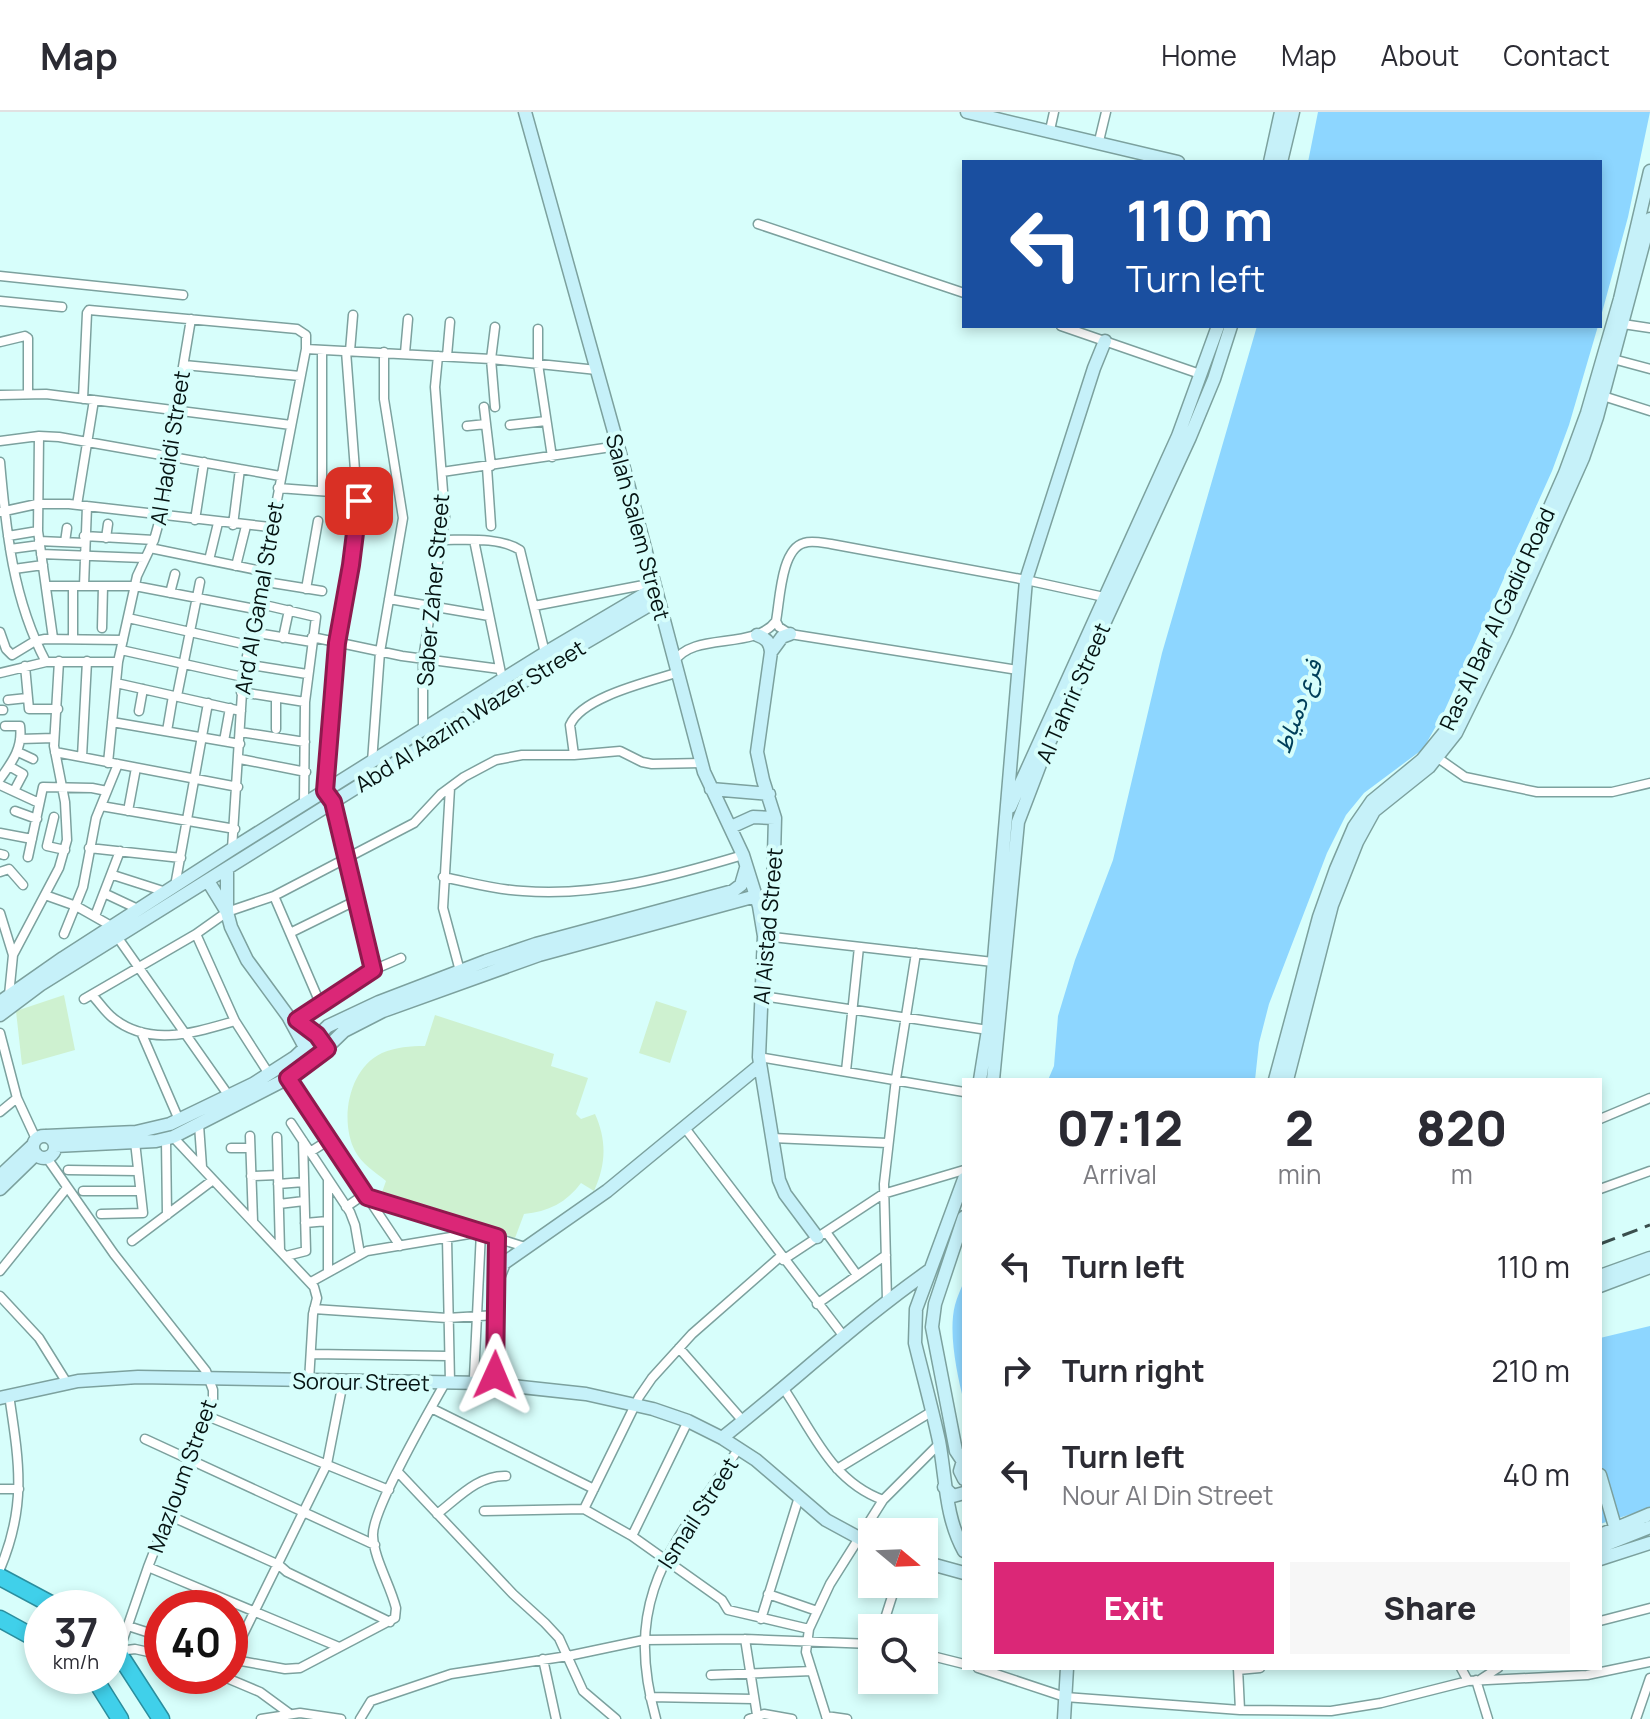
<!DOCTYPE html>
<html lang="en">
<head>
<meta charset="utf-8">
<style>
	body { margin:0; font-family:Manrope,Vazirmatn,sans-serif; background:#f7f7f7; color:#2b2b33; height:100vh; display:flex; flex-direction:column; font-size:30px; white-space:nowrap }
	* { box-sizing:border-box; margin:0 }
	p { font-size:26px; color:#7c7c81 }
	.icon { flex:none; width:44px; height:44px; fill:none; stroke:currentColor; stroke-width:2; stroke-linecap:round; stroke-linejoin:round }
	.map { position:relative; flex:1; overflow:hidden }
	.drawer { position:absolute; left:962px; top:966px; width:640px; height:592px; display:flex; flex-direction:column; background:#fff; border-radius:0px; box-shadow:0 4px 12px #0003 }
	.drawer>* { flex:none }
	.hud { position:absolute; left:962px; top:48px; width:640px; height:168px; border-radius:0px; box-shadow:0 4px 12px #0003; background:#1a4fa0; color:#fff; overflow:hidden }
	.needle { width:52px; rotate:109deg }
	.tools { position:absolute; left:858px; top:1406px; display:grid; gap:16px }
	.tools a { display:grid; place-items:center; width:80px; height:80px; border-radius:0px; background:#fff; box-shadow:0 4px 12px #0003; font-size:40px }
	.speed { position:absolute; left:24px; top:1478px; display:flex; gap:16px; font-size:40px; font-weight:700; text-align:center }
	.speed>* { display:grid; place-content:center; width:104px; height:104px; border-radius:50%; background:#fff; box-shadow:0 4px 12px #0003; line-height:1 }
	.speed small { font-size:20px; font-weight:400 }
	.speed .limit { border:12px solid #d22; background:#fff; color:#111 }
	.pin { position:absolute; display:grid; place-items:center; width:68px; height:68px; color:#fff; margin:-34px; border-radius:16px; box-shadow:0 4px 12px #0006 }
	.me { position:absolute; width:88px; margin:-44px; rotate:1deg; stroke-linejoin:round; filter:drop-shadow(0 0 6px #0008) }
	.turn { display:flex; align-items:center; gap:28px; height:168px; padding:0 32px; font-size:36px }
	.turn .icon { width:104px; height:104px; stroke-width:2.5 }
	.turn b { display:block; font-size:56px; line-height:68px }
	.eta { display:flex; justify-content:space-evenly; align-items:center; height:136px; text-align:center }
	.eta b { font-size:48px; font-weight:800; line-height:56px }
	.action { display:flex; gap:16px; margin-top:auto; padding:16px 32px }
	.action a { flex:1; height:92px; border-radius:0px; background:#db2777; color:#fff; font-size:32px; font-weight:800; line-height:92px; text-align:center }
	.action a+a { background:#f7f7f7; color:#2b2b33 }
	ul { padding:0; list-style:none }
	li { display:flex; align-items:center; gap:24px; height:104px; padding:0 32px }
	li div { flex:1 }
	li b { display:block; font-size:30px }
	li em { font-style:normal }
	header { display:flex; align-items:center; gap:48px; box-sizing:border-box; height:112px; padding:0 40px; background:#fff; border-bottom:2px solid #e1e1e2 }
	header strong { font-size:38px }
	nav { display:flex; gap:44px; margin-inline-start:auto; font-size:28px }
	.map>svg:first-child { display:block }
	.green { fill:#cef1d0 }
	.water { fill:#8dd6ff }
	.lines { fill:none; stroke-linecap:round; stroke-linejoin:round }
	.street-casing { stroke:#7ca19e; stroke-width:11 }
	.secondary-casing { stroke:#7ca19e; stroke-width:15 }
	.highway-casing { stroke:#2b8e9e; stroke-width:19 }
	.street { stroke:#fff; stroke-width:8 }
	.secondary { stroke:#c6f1f9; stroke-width:12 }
	.highway { stroke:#40d0ea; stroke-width:16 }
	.rail { stroke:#3a4e4d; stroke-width:3; stroke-dasharray:16 8; stroke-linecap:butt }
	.route-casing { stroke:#8e194d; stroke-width:20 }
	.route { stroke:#db2777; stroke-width:14 }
	.labels { text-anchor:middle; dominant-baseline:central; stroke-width:8; stroke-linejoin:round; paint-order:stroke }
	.street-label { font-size:22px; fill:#051312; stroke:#d7fefb }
	.water-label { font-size:24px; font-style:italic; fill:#003f5a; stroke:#d7fefb }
</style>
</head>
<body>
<header>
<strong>Map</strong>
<nav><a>Home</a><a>Map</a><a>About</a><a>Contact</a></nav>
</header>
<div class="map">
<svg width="1650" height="1607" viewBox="0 0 1650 1607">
	<rect width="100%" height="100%" fill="#d7fefb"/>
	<path class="green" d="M 64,883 L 75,938 L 22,953 L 16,899 Z
		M 656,889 L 687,899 L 670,951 L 639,941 Z
		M 435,903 L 554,942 L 551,954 L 588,966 L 576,1002 L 581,1007 L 595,1002 C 607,1029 606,1052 594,1079 L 581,1071 C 567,1090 548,1100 524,1102 L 515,1126 L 380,1086 L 386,1069 C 375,1060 361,1051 355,1039 C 339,1008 349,956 382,941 C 396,935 410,934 425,934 Z"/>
	<path class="water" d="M 1318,0 L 1650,0 L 1628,105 L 1600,208 L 1600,50 L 1308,50 Z
		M 1257,214 L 1598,214 L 1569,313 L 1552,359 L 1443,602 L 1423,637 L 1364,681 L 1346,703 L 1327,741 L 1269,892 L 1259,931 L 1255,968 L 1048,968 L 1054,954 L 1058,904 L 1075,848 L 1113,748 L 1162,541 Z
		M 964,1169 L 964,1290 C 957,1263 948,1220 955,1193 C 957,1185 961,1177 964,1169 Z
		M 1650,1214 L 1650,1396 L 1600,1412 L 1600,1226 Z"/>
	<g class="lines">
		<defs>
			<path id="street" d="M 1050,18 L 1054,0
				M 1099,29 L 1106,0
				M 758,112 L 964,181
				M 0,164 L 183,183
				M 0,189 L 62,195
				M 1623,212 L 1650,216
				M 1061,214 L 1200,262
				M 495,215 L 491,247 L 495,295
				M 538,217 L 538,252 L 552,345
				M 0,230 L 25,224 L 28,226 L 28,281
				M 306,237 L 491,247 L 597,258
				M 350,239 L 353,203
				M 405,241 L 408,207
				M 447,244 L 450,210
				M 1613,247 L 1650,257
				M 184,253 L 300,264
				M 0,283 L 46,282 L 291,313
				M 1603,284 L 1650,299
				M 83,287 L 87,201 L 89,198 L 297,217 L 306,223 L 306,237 L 243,565 L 232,737
				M 484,295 L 491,354
				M 510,313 L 546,309
				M 467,314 L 486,312
				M 39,324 L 38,419 L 53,526
				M 0,329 L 39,324 L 59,325 L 280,364
				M 0,350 C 6,419 13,488 46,550
				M 487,355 L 491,414
				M 442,360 L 618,334
				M 278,376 L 358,382
				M 322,379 L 322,238
				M 77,393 L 94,288
				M 0,400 L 37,392 L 69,392 L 270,415
				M 195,408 L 204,350
				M 233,413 L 240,357
				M 8,424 L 38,419
				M 84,424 L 154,428
				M 106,426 L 108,412
				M 443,428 C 466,428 500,425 520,438 L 545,541
				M 474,428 L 501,561
				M 39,429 L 84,431
				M 65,430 L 67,416
				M 150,436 L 262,459
				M 10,437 L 40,433
				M 41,442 L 144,446
				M 209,448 L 218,411
				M 236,454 L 246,414
				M 14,457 L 43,453
				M 260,469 L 322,479
				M 46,474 L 135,474 L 255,497
				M 84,474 L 87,394
				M 306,477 L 318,409
				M 170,481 L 175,462
				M 389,487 L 489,504
				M 256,491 L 316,505 L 305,590 L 304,692
				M 534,494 L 654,471
				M 128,506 L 248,533
				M 776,509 L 779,515 L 790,522 L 1018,558
				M 102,516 L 103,474
				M 0,520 L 6,537 L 12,543 L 35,529 L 45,527 L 123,528
				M 251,520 L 312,530
				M 312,525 L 402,544 L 500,557
				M 283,526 L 289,498
				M 73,527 L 73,474
				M 121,538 L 243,565
				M 674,550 C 693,519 754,539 776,509 C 780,488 781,437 804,431 C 812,428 823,431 831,432 L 1026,468 L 1104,485
				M 245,552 L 307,562
				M 25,554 L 29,597 L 58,597
				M 0,561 L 46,550 L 118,550
				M 116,571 L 241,599
				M 241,580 L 305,590
				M 177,584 L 200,470
				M 8,588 L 27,586
				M 0,598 L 3,598
				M 139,599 L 143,577
				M 112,610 L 240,632
				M 276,617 L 276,586
				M 423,618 L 423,547 L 445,405 L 435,275 L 438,244
				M 167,619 L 173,584
				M 240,620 L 305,630
				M 20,627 L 54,626
				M 224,629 L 230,596
				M 18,640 L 33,647
				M 55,640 L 238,675
				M 574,643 L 570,613 C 582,585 648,570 676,561
				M 82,645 L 87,549
				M 1438,646 L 1465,665 L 1537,680 L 1612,680 L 1650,671
				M 240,647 L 306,660
				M 372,650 L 380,540 L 403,406 L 384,287 L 384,240
				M 108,651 L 118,550 L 137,464 L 154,428 L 161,403 L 168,344 L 191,207
				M 9,654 L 23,662 L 14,679
				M 0,667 C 12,650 23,636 20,614 L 5,614
				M 0,673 L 39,691
				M 450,676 L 443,796 L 460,859
				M 325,679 L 337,531 L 358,398 L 346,239
				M 333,690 L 373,858
				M 101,694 L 235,717
				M 15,699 L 37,707
				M 128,699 L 136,656
				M 54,705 L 47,734 L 65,738
				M 0,721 L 32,727
				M 89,736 L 181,746
				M 0,742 L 4,743
				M 28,745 L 43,675 L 92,676 L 107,679
				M 0,760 L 9,757 L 23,773
				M 113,763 L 166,780
				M 443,765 C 469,770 496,778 523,779 C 597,785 673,764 743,743
				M 175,774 L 208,591
				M 106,782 L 140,798
				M 45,783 L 76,794 L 113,815
				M 274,784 L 320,891
				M 0,801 L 13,843 L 9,883
				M 95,804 L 120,739
				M 290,821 L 357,788
				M 64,822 L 83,775 L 96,706 L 118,652
				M 196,822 L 235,909 L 269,962
				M 764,824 L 993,850
				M 118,826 L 229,984
				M 13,843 L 59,756 L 67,728 L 65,690 L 54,634 L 59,549
				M 92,883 C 99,890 105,900 113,906 C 150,936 196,920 235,909
				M 762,884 L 988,918
				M 84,887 L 196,822 L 227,800 L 274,784 L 414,711 L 441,682 L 464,665 L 496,648 L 522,643 L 574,643 L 620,639 L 642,650 L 652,652 L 702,651
				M 297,908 L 373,858 L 401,846
				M 141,920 L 179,1008
				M 0,921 L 17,986 L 36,1027
				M 759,945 L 964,980
				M 846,959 L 859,835
				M 288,966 L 400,1134
				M 0,1000 L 17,986
				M 1600,1007 L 1650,986
				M 291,1011 L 350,1100 L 355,1113 L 360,1142
				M 199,1013 L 202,1055
				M 685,1016 L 845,1226
				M 250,1024 L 253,1109
				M 173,1025 L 314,1175 L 317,1186 L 313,1202 L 309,1269
				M 277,1025 L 280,1138
				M 772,1026 L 887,1031
				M 166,1028 L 167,1103
				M 231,1036 L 250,1036
				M 310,1040 L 329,1028
				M 47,1046 L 114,1142 L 206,1259 L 213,1278 L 213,1288 L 148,1455 L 119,1539 L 135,1537 L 162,1543
				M 68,1058 L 137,1059
				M 251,1064 L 278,1063
				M 328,1067 L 328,1160
				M 278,1072 L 304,1070
				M 1600,1077 L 1650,1059
				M 83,1079 L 140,1079
				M 367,1085 L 525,1135
				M 279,1092 L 304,1089
				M 346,1095 L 365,1082
				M 101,1102 L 143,1101 L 135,1030
				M 305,1111 L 328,1109
				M 826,1120 L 857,1163
				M 497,1125 L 499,1157
				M 447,1126 L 450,1270
				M 132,1129 L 213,1068
				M 286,1144 L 306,1139 L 303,1029
				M 783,1148 L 883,1082 L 964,1058
				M 0,1159 L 66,1077
				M 311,1170 L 367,1139 L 481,1120 L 474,1266
				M 0,1184 L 39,1226 L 67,1271
				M 887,1188 L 884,1072 L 896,967 L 916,841
				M 817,1192 L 886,1143
				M 314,1197 L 447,1206 L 496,1203
				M 679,1236 L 743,1309
				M 311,1242 L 448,1244
				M 784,1277 C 813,1320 831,1369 883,1388
				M 431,1296 L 594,1377
				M 207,1304 L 389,1378
				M 145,1327 L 375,1433
				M 837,1357 L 931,1300
				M 398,1360 L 513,1482 L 545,1511 L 559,1526 L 583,1579 L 616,1607
				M 0,1377 L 19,1377
				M 584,1397 L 639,1285 L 652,1266 L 692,1222 L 781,1144
				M 484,1399 L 584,1397 L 632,1424 L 722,1488 L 728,1498 L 809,1517
				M 437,1402 C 458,1386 478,1363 506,1364
				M 168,1403 L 279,1453 L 287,1460 L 390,1510
				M 632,1424 L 688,1309
				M 148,1455 L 339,1535
				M 0,1457 C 27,1393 19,1350 9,1283
				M 768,1482 L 817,1499
				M 761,1507 L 799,1385
				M 1600,1509 L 1650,1496
				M 128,1514 L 162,1525
				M 882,1516 L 896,1472
				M 745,1527 L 757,1603
				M 924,1542 L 964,1552
				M 230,1547 L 285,1557 L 300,1556 L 395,1506 L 396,1496 C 390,1472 374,1447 373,1424 C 371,1399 430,1298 445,1271
				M 231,1547 L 327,1352 L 343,1270
				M 543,1547 L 556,1607
				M 978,1556 L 1065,1585 L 1240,1598 L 1331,1599 L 1381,1591 L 1468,1569 L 1587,1563 L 1650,1550
				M 1238,1556 L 1240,1598
				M 1461,1556 L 1468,1569
				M 1238,1558 L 1260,1556
				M 711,1563 L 812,1559
				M 222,1564 L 260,1580 L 290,1602
				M 1481,1567 L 1498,1556
				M 1476,1568 L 1488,1607
				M 650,1585 L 753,1587
				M 826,1604 L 847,1607
				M 261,1607 L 300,1601 L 341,1607
				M 360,1607 L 371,1589 L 451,1562 L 568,1544 L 644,1528 L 745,1527 L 872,1532
				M 656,1607 C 621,1482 674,1433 739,1336
				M 749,1607 L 764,1602 L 792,1607
				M 827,1607 L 806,1540 L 809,1517 L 830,1472 L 883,1388 L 939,1332
				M 1636,1607 L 1650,1566"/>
			<path id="secondary" d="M 525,0 L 618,334 L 704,660 L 743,743 L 759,794 L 764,824
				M 967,0 L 1178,50
				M 1270,50 L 1281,0
				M 1281,50 L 1293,0
				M 790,522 L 782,525 L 771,540 L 757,640 L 763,668 L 775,706 L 773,780 L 764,824 L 759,945 L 779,1068 L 785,1082 L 817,1125
				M 757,523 C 766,526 770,530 771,540
				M 711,677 L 769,682
				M 1010,695 L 1178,324 L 1218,214
				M 731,715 L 753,705 L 775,706
				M 227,757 L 227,800 L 231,815 L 247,848 L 288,904 L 307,939
				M 208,769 L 227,800
				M 0,890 L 63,846 L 232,737 L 545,541 L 655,476
				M 0,903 L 40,873 L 493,590 L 552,550 L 658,488
				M 288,904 L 308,915 L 320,927
				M 980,968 L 988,918 L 1026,468 L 1094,256 L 1105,229
				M 993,968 L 1018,710 L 1044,642 L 1190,325 L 1214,267 L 1231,214
				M 1275,968 L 1319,805 L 1336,757 L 1354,715 L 1372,689 L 1422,648 L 1448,616 L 1498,513 L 1565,361 L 1587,301 L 1620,187 L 1650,59
				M 1287,968 L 1332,793 L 1357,730 L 1374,699 L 1429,655 L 1456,621 L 1506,519 L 1583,346 L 1597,305 L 1650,107
				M33 1035a11 11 0 1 1 22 0a11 11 0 1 1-22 0Z
				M 46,1024 L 136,1020 L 170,1012 L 253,972 L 295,945 L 328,914 L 379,890 L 486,849 L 536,832 L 733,779 L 741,773 L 746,756
				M 55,1034 L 156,1029 L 173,1025 L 294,963 L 315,947 L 344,919 L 383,899 L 539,843 L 756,784
				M 0,1064 L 33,1033
				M 964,1067 L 916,1197 L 915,1231 C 923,1264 932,1296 939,1329 C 946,1366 945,1405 964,1439
				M 0,1077 L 36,1042
				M 964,1105 L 935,1192 L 932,1215 L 956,1339 L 964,1351
				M 1600,1164 L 1650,1146
				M 1600,1174 L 1650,1155
				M 481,1266 L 492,1266 L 496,1261 L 496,1171 L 504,1151 L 607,1079 L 759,954
				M 0,1286 L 78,1269 L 138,1265 L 484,1271 L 586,1282 L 653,1297 L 688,1309 L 722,1326 L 756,1348 L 826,1408 L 872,1433
				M 722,1326 C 792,1271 857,1209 930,1158
				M 963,1349 L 960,1359 L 964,1367
				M 1600,1363 L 1616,1418
				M 944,1375 L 953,1384 L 964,1381
				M 1600,1423 L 1650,1402
				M 1600,1435 L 1650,1415
				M 1600,1447 L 1650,1431
				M 924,1450 L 964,1461
				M 1064,1607 L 1067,1556"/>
			<path id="highway" d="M 0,1465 L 58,1496
				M 0,1507 L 42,1530
				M 110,1528 L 161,1607
				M 93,1564 L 120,1607"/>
		</defs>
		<use href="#street" class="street-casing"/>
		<use href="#secondary" class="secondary-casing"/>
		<use href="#highway" class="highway-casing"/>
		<use href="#street" class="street"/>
		<use href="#secondary" class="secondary"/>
		<use href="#highway" class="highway"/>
		<path class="rail" d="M 1600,1132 L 1650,1113"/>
	</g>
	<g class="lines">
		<defs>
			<path id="route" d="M 359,389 L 351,453 L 337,531 L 325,679 L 333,690 L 373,858 L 297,908 L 317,923 L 327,937 L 288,966 L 367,1085 L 497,1125 L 495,1263"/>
		</defs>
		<use href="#route" class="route-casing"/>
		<use href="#route" class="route"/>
	</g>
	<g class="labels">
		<g class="street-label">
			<text transform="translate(170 336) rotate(-81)">Al Hadidi Street</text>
			<text transform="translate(638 415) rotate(75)">Salah Salem Street</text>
			<text transform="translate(433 478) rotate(-85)">Saber Zaher Street</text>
			<text transform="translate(259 486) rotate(-80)">Ard Al Gamal Street</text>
			<text transform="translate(1497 507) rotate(-65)">Ras Al Bar Al Gadid Road</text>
			<text transform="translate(1073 581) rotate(-66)">Al Tahrir Street</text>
			<text transform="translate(470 604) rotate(-32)">Abd Al Aazim Wazer Street</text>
			<text transform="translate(768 814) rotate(-85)">Al Aistad Street</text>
			<text transform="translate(361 1270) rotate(1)">Sorour Street</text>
			<text transform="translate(182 1364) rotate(-70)">Mazloum Street</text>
			<text transform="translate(698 1401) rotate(-57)">Ismail Street</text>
		</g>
		<g class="water-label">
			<text transform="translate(1297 594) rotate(-70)">فرع دمياط</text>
		</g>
	</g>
</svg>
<div class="tools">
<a><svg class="needle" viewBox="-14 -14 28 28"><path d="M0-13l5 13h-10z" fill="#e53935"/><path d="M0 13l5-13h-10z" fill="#7c7c81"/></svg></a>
<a><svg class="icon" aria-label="search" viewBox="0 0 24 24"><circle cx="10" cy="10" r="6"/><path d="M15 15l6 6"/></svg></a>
</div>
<div class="speed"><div>37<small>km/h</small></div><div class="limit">40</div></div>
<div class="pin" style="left:359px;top:389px;background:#d93025"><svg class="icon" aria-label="arrive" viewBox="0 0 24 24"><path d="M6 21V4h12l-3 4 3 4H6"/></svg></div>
<svg class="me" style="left:495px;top:1263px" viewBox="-20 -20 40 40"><path d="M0-17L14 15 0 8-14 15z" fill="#db2777" stroke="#fff" stroke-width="4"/></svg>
<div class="hud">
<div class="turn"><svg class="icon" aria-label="left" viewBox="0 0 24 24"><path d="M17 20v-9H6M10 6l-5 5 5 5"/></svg><div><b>110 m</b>Turn left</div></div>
</div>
<section class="drawer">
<div class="eta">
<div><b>07:12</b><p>Arrival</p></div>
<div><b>2</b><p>min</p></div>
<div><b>820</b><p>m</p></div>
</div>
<ul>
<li><svg class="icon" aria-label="left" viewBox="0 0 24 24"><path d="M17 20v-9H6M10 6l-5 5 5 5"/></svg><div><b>Turn left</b></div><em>110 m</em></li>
<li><svg class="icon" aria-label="right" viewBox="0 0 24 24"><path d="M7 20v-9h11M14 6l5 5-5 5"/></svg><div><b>Turn right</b></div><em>210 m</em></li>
<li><svg class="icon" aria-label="left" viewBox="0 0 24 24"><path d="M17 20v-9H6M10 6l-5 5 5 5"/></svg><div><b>Turn left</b><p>Nour Al Din Street</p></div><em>40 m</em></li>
</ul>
<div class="action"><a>Exit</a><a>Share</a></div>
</section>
</div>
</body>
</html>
